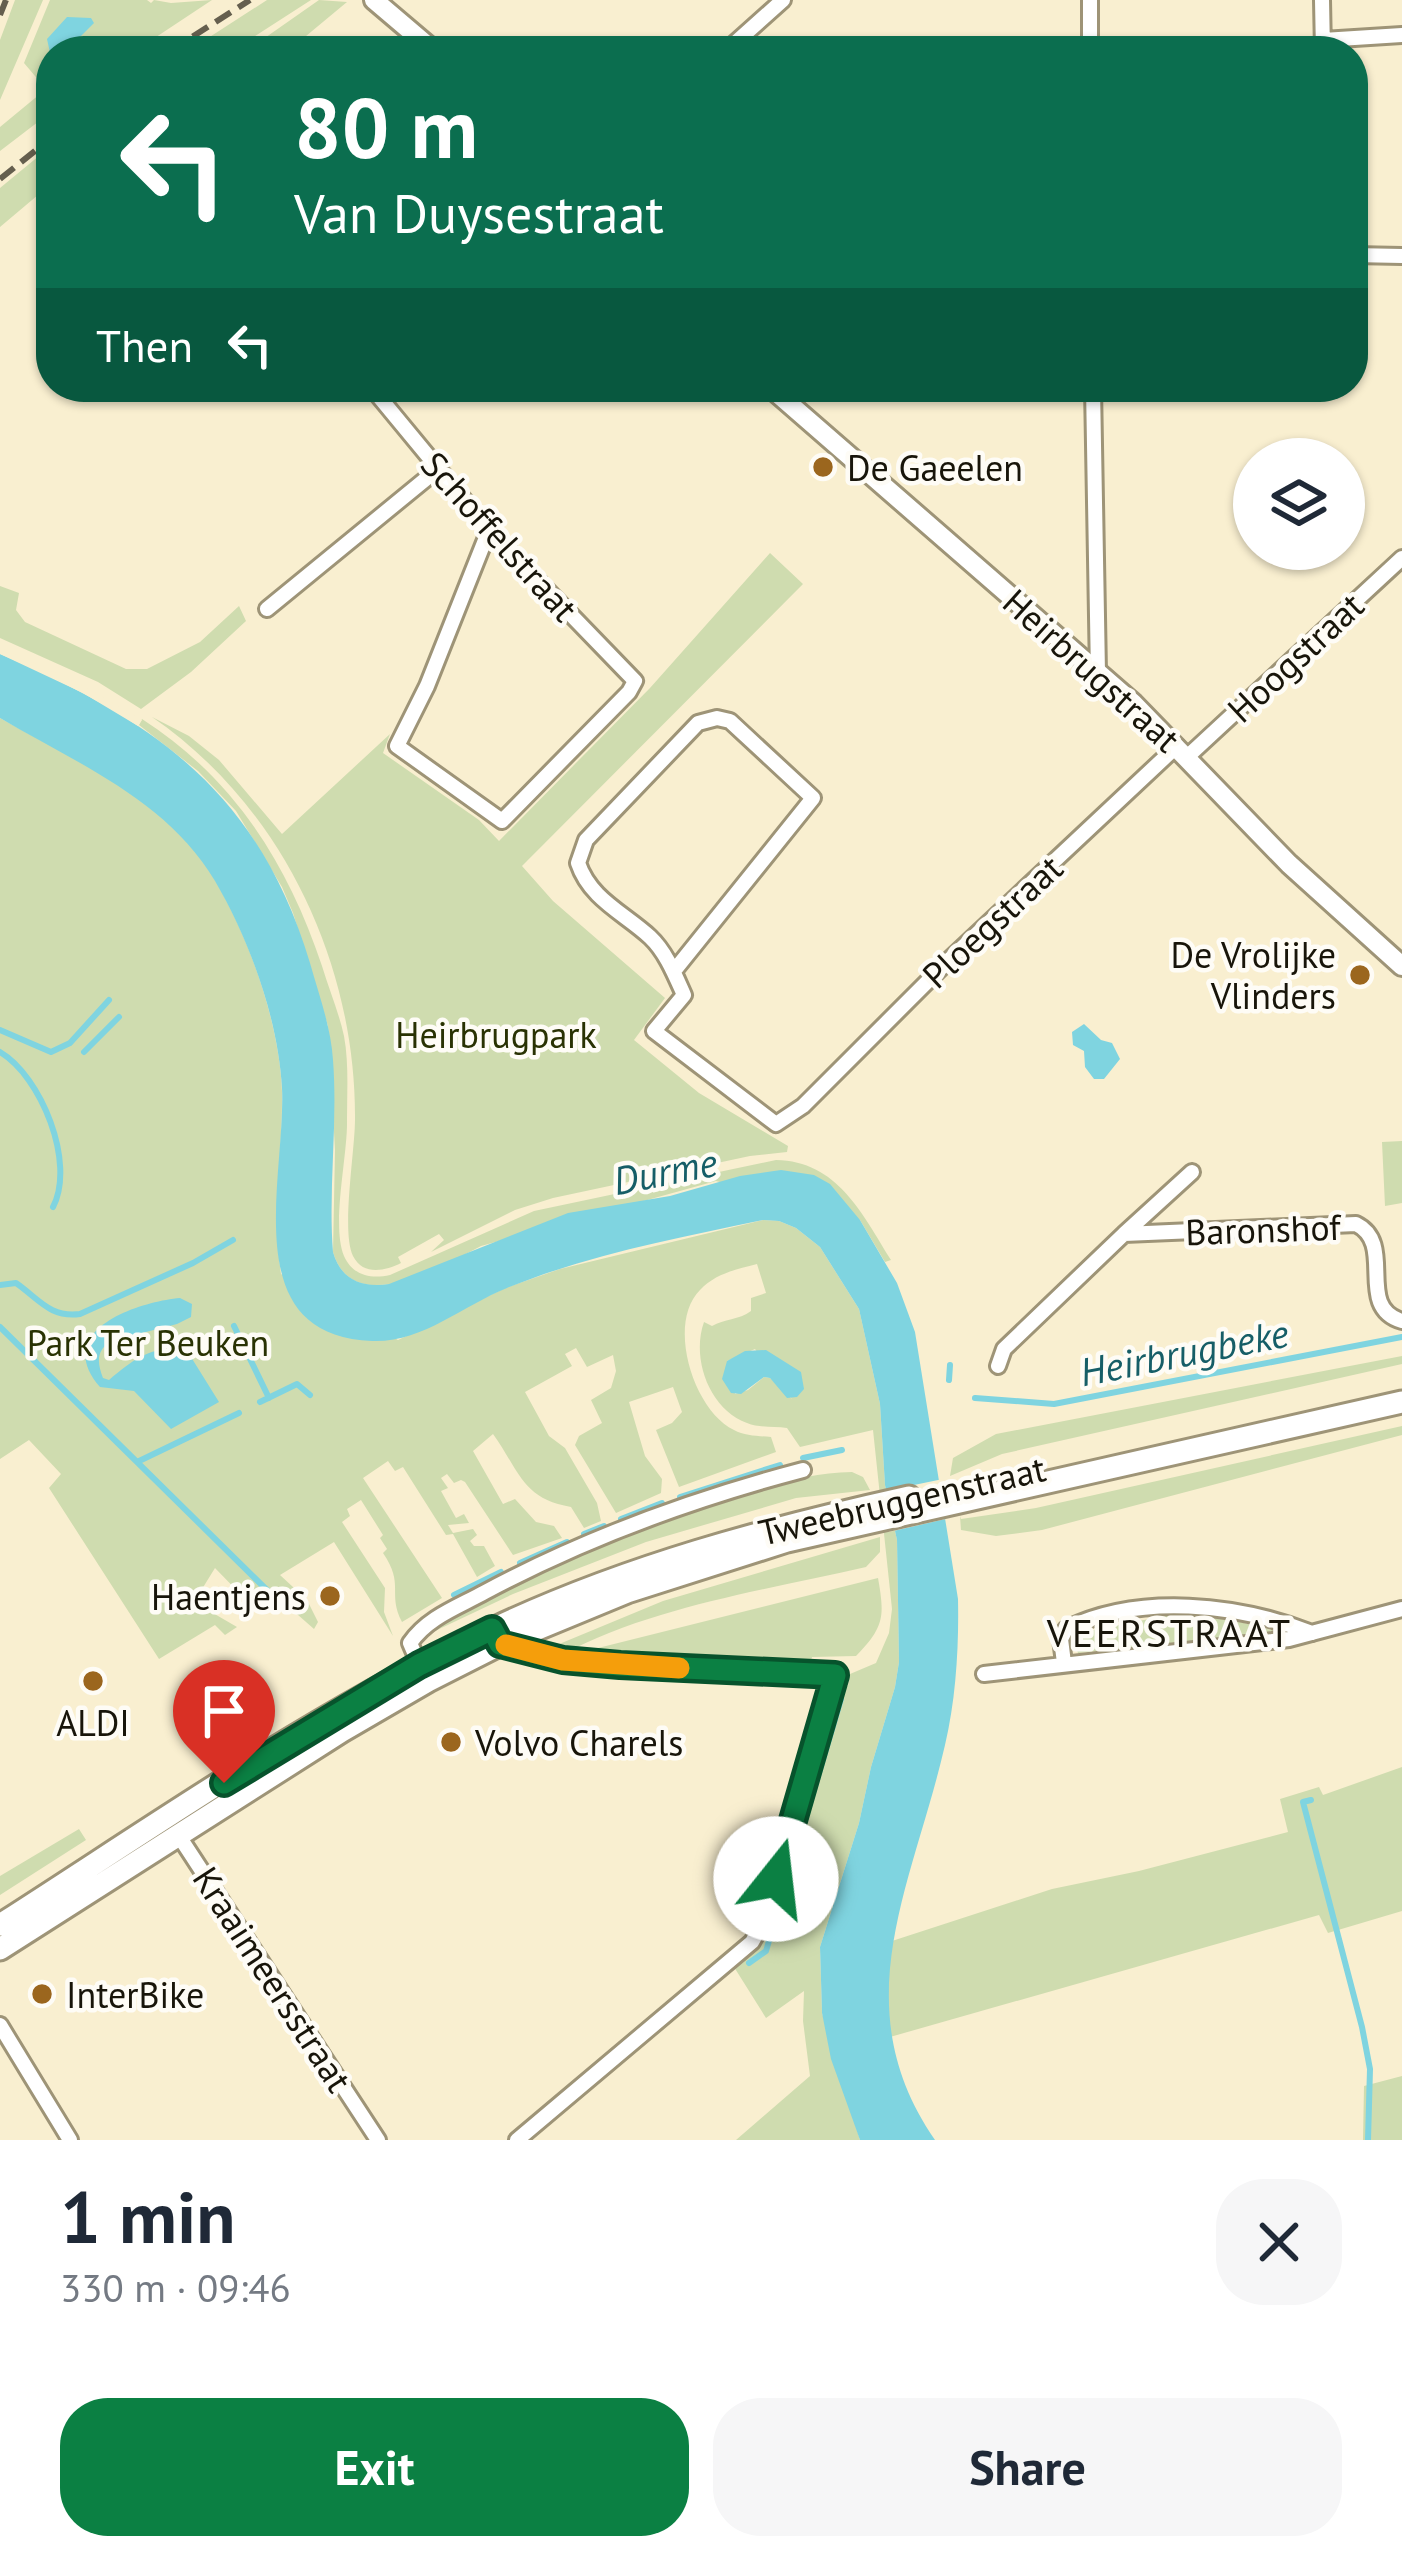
<!DOCTYPE html>
<html lang="en">
<head>
<meta charset="utf-8">
<style>
	body { margin:0; font-family:"PT Sans",sans-serif; background:#f6f6f7; color:#1f2937; height:100vh; display:flex; flex-direction:column; font-size:45px; white-space:nowrap }
	* { box-sizing:border-box; margin:0 }
	p { font-size:39px; color:#747a83 }
	.icon { flex:none; width:66px; height:66px; fill:none; stroke:currentColor; stroke-width:2; stroke-linecap:round; stroke-linejoin:round }
	.map { position:relative; height:2140px; overflow:hidden }
	.sheet { display:flex; flex-direction:column; background:#fff; flex:1 }
	.sheet>* { flex:none }
	.top-card { position:absolute; left:36px; top:36px; width:1332px; height:366px; border-radius:48px; box-shadow:0 3px 9px #0004; background:#0b6e4f; color:#fff; overflow:hidden }
	.tools { position:absolute; left:1233px; top:438px; display:grid; gap:24px }
	.tools a { display:grid; place-items:center; width:132px; height:132px; border-radius:50%; background:#fff; box-shadow:0 3px 9px #0004; font-size:60px }
	.pin { position:absolute; display:grid; place-items:center; width:102px; height:102px; color:#fff; margin:-123px -51px; border-radius:50% 50% 50% 0; rotate:-45deg; box-shadow:0 0 12px #0007 }
	.pin .icon { rotate:45deg }
	.me { position:absolute; width:132px; margin:-66px; rotate:16deg; stroke-linejoin:round; filter:drop-shadow(0 0 9px #0008) }
	.turn { display:flex; align-items:center; gap:42px; height:252px; padding:0 60px; font-size:54px }
	.turn .icon { width:156px; height:156px; stroke-width:2.5 }
	.turn b { display:block; font-size:84px; line-height:102px }
	.then { display:flex; align-items:center; height:114px; padding:0 60px; background:#0003; gap:24px; font-size:45px }
	.round { display:grid; place-items:center; flex:none; width:126px; height:126px; border-radius:48px; background:#f6f6f7 }
	.summary { display:flex; align-items:center; justify-content:space-between; height:204px; padding:0 60px }
	h1 { font-size:72px; font-weight:600; line-height:90px }
	.cta { display:flex; gap:24px; margin-top:auto; padding:24px 60px }
	.cta a { flex:1; height:138px; border-radius:48px; background:#0b8043; color:#fff; font-size:48px; font-weight:600; line-height:138px; text-align:center }
	.cta a+a { background:#f6f6f7; color:#1f2937 }
	.map>svg:first-child { display:block }
	.green { fill:#cfdcaf; fill-rule:evenodd }
	.water { fill:#7fd4e0 }
	.pier { fill:#f9efd0 }
	.lines { fill:none; stroke-linecap:round; stroke-linejoin:round }
	.stream { stroke:#7fd4e0; stroke-width:6 }
	.minor-casing { stroke:#9e9477; stroke-width:20 }
	.tertiary-casing { stroke:#9e9477; stroke-width:24 }
	.primary-casing { stroke:#9e9477; stroke-width:27 }
	.minor { stroke:#fff; stroke-width:14 }
	.tertiary { stroke:#fff; stroke-width:18 }
	.primary { stroke:#fff; stroke-width:21 }
	.rail { stroke:#655f4e; stroke-width:6; stroke-dasharray:18 9; stroke-linecap:butt }
	.route-casing { stroke:#07532c; stroke-width:30 }
	.route { stroke:#0b8043; stroke-width:21 }
	.slow { stroke:#f59e0b; stroke-width:21 }
	.poi-dot { fill:#9b661e; stroke:#fefcf6; stroke-width:4.5 }
	.labels { text-anchor:middle; dominant-baseline:central; stroke-width:9; stroke-linejoin:round; paint-order:stroke }
	.poi-label { font-size:36px; fill:#18150a; stroke:#fefcf6; text-anchor:start }
	.street-label { font-size:36px; fill:#18150a; stroke:#fefcf6 }
	.park-label { font-size:36px; fill:#293203; stroke:#fefcf6 }
	.water-label { font-size:39px; font-style:italic; fill:#165e67; stroke:#fefcf6 }
	.neighbourhood-label { font-size:39px; letter-spacing:3px; fill:#18150a; stroke:#fefcf6 }
</style>
</head>
<body>
<div class="map">
<svg width="1402" height="2140" viewBox="0 0 1402 2140">
	<rect width="100%" height="100%" fill="#f9efd0"/>
	<path class="green" d="M 15,0 L 43,0 L 0,100 L 0,40 Z
		M 50,0 L 147,0 L 151,3 L 154,0 L 171,3 L 212,0 L 135,51 L 51,51 L 51,112 L 0,151 L 0,127 L 46,89 L 24,63 Z
		M 267,0 L 311,0 L 232,51 L 188,51 Z
		M 319,0 L 347,2 L 288,51 L 246,51 Z
		M 51,146 L 51,184 L 0,227 L 0,188 Z
		M 770,553 L 803,584 L 522,866 L 553,901 L 665,998 L 634,1040 L 699,1093 L 788,1146 L 787,1152 L 750,1156 L 553,1198 L 515,1210 L 431,1252 L 444,1240 L 439,1234 L 398,1257 L 401,1263 C 385,1271 363,1276 353,1256 C 341,1232 355,1151 355,1119 C 356,964 282,806 152,717 L 189,736 L 219,760 L 282,834 L 390,734 L 383,753 L 479,820 L 499,841 L 650,688 Z
		M 0,586 L 19,593 L 16,610 L 25,622 L 126,669 L 147,669 L 200,642 L 239,606 L 246,621 L 191,672 L 141,709 L 98,682 L 0,638 Z
		M 0,718 C 54,749 118,777 165,817 C 229,873 279,1007 282,1091 C 283,1152 272,1213 281,1274 L 398,1340 L 505,1288 L 560,1269 L 763,1220 L 779,1221 L 796,1228 L 820,1247 L 859,1309 L 880,1404 L 885,1485 L 897,1540 L 899,1662 L 895,1687 L 871,1767 L 859,1823 L 820,1947 L 822,2013 L 860,2140 L 736,2140 L 810,2076 L 803,2021 L 804,1991 L 766,2018 L 734,1967 L 764,1941 L 838,1691 L 848,1686 L 850,1674 L 876,1663 L 889,1633 L 892,1609 L 873,1430 L 800,1447 L 787,1428 C 774,1426 759,1428 747,1423 C 709,1409 691,1358 704,1322 L 712,1326 C 724,1319 739,1320 751,1311 L 751,1298 L 766,1293 L 757,1264 C 734,1270 715,1274 700,1290 C 666,1324 694,1411 734,1430 C 745,1436 759,1436 771,1437 L 776,1452 L 679,1487 L 656,1430 L 672,1423 L 682,1412 L 673,1387 L 629,1402 L 645,1456 L 662,1479 L 661,1493 L 616,1513 L 575,1445 L 579,1436 L 602,1423 L 591,1400 L 611,1388 L 616,1371 L 613,1355 L 587,1367 L 576,1348 L 565,1354 L 572,1366 L 525,1392 L 549,1436 L 565,1448 L 597,1503 L 601,1521 L 584,1528 L 571,1507 C 522,1499 519,1470 493,1434 L 473,1451 L 503,1504 L 515,1499 L 536,1522 L 554,1526 L 562,1538 L 513,1555 L 465,1482 L 461,1480 L 454,1483 L 447,1474 L 441,1478 L 448,1488 L 441,1491 L 456,1518 L 464,1514 L 469,1523 L 448,1525 L 453,1533 L 473,1529 L 477,1535 L 470,1541 L 474,1546 L 484,1546 L 495,1566 L 477,1577 L 453,1534 L 446,1535 L 403,1467 L 395,1471 L 388,1461 L 363,1478 L 442,1598 L 402,1622 C 387,1593 405,1585 383,1553 L 387,1549 L 380,1538 L 383,1535 L 361,1500 L 347,1509 L 350,1516 L 342,1522 L 385,1588 L 384,1612 L 393,1636 L 334,1542 L 280,1575 L 307,1600 L 318,1622 L 314,1629 L 273,1593 L 251,1605 L 215,1568 L 194,1602 L 237,1627 L 225,1635 L 215,1625 L 159,1659 L 49,1488 L 61,1474 L 29,1440 L 0,1459 ZM 755,1349 L 792,1399 L 770,1378 L 764,1377 L 748,1390 L 735,1394 L 727,1361 Z
		M 142,719 C 234,778 288,864 322,966 C 329,989 339,1013 344,1036 C 349,1063 347,1092 347,1119 C 348,1156 331,1224 344,1256 C 353,1276 371,1279 390,1275 L 534,1211 L 776,1160 C 837,1161 862,1213 891,1260 L 885,1262 L 860,1220 L 716,1181 L 481,1246 C 442,1267 352,1319 333,1252 L 335,1150 L 328,1026 L 293,913 L 282,887 L 236,811 L 198,771 L 139,725 Z
		M 1402,1141 L 1402,1203 L 1385,1206 L 1382,1142 Z
		M 1402,1356 L 1402,1364 L 1002,1454 L 950,1476 L 953,1458 L 996,1434 Z
		M 1402,1426 L 1402,1435 L 1042,1530 L 996,1536 L 961,1530 L 960,1516 L 961,1519 L 1036,1508 Z
		M 852,1472 L 863,1477 L 870,1490 L 796,1498 L 646,1542 L 513,1594 L 418,1639 C 518,1579 623,1529 735,1495 C 774,1484 811,1473 852,1472 Z
		M 880,1537 L 880,1552 L 866,1567 C 766,1590 654,1606 563,1654 L 552,1647 L 663,1601 Z
		M 878,1578 C 885,1617 884,1627 856,1656 L 812,1657 L 809,1669 L 613,1660 L 578,1653 Z
		M 1174,1614 L 1232,1620 L 1279,1632 L 1078,1653 L 1074,1641 L 1079,1633 Z
		M 1402,1767 L 1402,1911 L 1328,1933 L 1319,1915 L 890,2037 L 887,1982 L 892,1941 L 1052,1889 L 1139,1871 L 1288,1832 L 1280,1799 L 1319,1787 L 1323,1795 Z
		M 79,1829 L 86,1840 L 0,1895 L 0,1876 Z
		M 1402,2076 L 1402,2140 L 1363,2140 L 1364,2086 Z"/>
	<path class="water" d="M 67,17 L 91,18 L 94,23 L 66,51 L 51,51 L 51,57 L 47,39 Z
		M 0,654 C 156,721 259,793 310,963 C 319,995 331,1027 333,1060 C 338,1124 328,1188 333,1252 C 341,1280 362,1288 389,1284 L 568,1213 L 670,1196 L 740,1176 L 781,1170 L 814,1175 L 830,1184 L 860,1220 L 897,1283 L 915,1332 L 958,1599 C 959,1646 956,1699 945,1745 C 913,1885 842,2005 935,2140 L 860,2140 L 831,2059 L 822,2013 L 820,1947 L 859,1823 L 871,1767 L 895,1687 L 899,1662 L 897,1540 L 885,1485 L 880,1404 L 859,1309 L 820,1247 L 796,1228 L 779,1221 L 763,1220 C 677,1238 588,1255 507,1288 C 462,1306 422,1343 372,1341 C 235,1336 286,1178 282,1088 C 278,1019 250,941 215,881 C 167,800 78,764 0,718 Z
		M 1084,1024 L 1101,1040 L 1112,1043 L 1120,1059 L 1104,1079 L 1094,1079 L 1085,1067 L 1084,1051 L 1073,1045 L 1072,1032 Z
		M 180,1298 L 192,1304 L 191,1317 L 177,1324 L 111,1341 C 96,1351 97,1362 103,1378 L 109,1380 C 135,1358 151,1346 186,1349 L 219,1402 L 171,1429 L 134,1391 L 100,1387 C 51,1331 137,1302 180,1298 Z
		M 766,1350 L 801,1372 L 804,1389 L 797,1397 L 787,1398 L 770,1378 L 764,1377 L 741,1394 L 731,1393 L 722,1379 L 727,1361 L 745,1351 Z"/>
	<path class="pier" d="M 0,648 L 80,684 L 142,720 L 138,726 L 83,693 L 0,654 Z
		M 943,1479 L 950,1518 L 889,1532 L 880,1492 Z"/>
	<g class="lines">
		<path class="stream" d="M 0,1030 L 51,1052 L 70,1043 L 109,1000
			M 0,1052 C 41,1076 76,1163 53,1207
			M 84,1052 L 119,1017
			M 0,1285 L 16,1283 C 39,1299 50,1318 80,1314 L 193,1263 L 233,1240
			M 234,1326 L 269,1398
			M 0,1327 L 272,1595
			M 949,1380 L 950,1365
			M 975,1398 L 1054,1404 L 1402,1337
			M 260,1402 L 297,1384 L 310,1395
			M 803,1458 L 842,1450
			M 137,1462 L 239,1413
			M 680,1497 L 780,1465
			M 621,1519 L 662,1503
			M 584,1534 L 604,1526
			M 520,1563 L 567,1542
			M 454,1595 L 501,1572
			M 1311,1800 L 1303,1802 L 1362,2027 L 1370,2069 L 1368,2140
			M 749,1963 L 766,1951 L 841,1699"/>
		<defs>
			<path id="minor" d="M 1322,0 L 1323,51
				M 1323,40 L 1402,35
				M 726,51 L 783,0
				M 1090,51 L 1090,0
				M 1353,255 L 1402,256
				M 371,387 L 489,530 L 635,681 L 629,692 L 502,821 L 397,746 L 427,686 L 489,530
				M 1093,387 L 1098,673
				M 267,609 L 438,469
				M 1187,757 L 1402,558
				M 674,971 L 813,798 L 730,721 L 717,718 L 698,723 L 586,840 L 578,863 C 590,899 624,913 650,937 C 666,952 675,975 684,995 L 654,1031 L 776,1124 L 803,1106 L 951,958 L 1177,746
				M 1124,1234 L 1192,1172
				M 998,1366 L 1004,1349 L 1124,1234 L 1356,1224 C 1397,1244 1354,1307 1402,1321
				M 500,1643 C 605,1678 725,1670 835,1675 L 765,1919 L 752,1942 L 517,2140
				M 1064,1663 L 1061,1639 L 1066,1629 C 1140,1593 1238,1604 1312,1633
				M 422,1671 L 410,1643 C 428,1617 458,1607 485,1592 C 586,1538 693,1499 803,1470
				M 984,1674 L 1289,1639 L 1402,1609
				M 177,1833 L 378,2140
				M 0,2025 L 70,2140"/>
			<path id="tertiary" d="M 374,0 L 434,51
				M 770,387 L 1133,703 L 1289,864 L 1402,966"/>
			<path id="primary" d="M 0,1925 C 158,1824 323,1708 493,1629 C 627,1566 765,1529 909,1497
				M 0,1949 L 342,1731 L 428,1681 L 501,1644 L 627,1592 L 787,1541 L 1402,1402"/>
		</defs>
		<use href="#minor" class="minor-casing"/>
		<use href="#tertiary" class="tertiary-casing"/>
		<use href="#primary" class="primary-casing"/>
		<use href="#minor" class="minor"/>
		<use href="#tertiary" class="tertiary"/>
		<use href="#primary" class="primary"/>
		<path class="rail" d="M 0,15 L 6,0
			M 170,51 L 250,0
			M 0,179 L 51,138"/>
	</g>
	<g class="lines">
		<defs>
			<path id="route" d="M 224,1783 L 419,1665 L 492,1629 L 500,1644 L 563,1660 L 620,1665 L 835,1675 L 776,1879"/>
		</defs>
		<use href="#route" class="route-casing"/>
		<use href="#route" class="route"/>
		<path class="slow" d="M 506,1645 L 563,1660 L 679,1668"/>
	</g>
	<g class="poi-dot">
		<circle cx="823" cy="467" r="12"/>
		<circle cx="1360" cy="975" r="12"/>
		<circle cx="330" cy="1596" r="12"/>
		<circle cx="93" cy="1681" r="12"/>
		<circle cx="451" cy="1742" r="12"/>
		<circle cx="42" cy="1994" r="12"/>
	</g>
	<g class="labels">
		<g class="poi-label">
			<text x="847" y="467">De Gaeelen</text>
			<text x="1336" y="954" text-anchor="end">De Vrolijke<tspan x="1336" dy="41">Vlinders</tspan></text>
			<text x="306" y="1596" text-anchor="end">Haentjens</text>
			<text x="93" y="1722" text-anchor="middle">ALDI</text>
			<text x="475" y="1742">Volvo Charels</text>
			<text x="66" y="1994">InterBike</text>
		</g>
		<g class="street-label">
			<text transform="translate(500 536) rotate(48)">Schoffelstraat</text>
			<text transform="translate(1295 657) rotate(-43)">Hoogstraat</text>
			<text transform="translate(1092 670) rotate(42)">Heirbrugstraat</text>
			<text transform="translate(992 921) rotate(-43)">Ploegstraat</text>
			<text transform="translate(1263 1229) rotate(-2)">Baronshof</text>
			<text transform="translate(902 1500) rotate(-13)">Tweebruggenstraat</text>
			<text transform="translate(273 1979) rotate(57)">Kraaimeersstraat</text>
		</g>
		<g class="park-label">
			<text x="496" y="1034">Heirbrugpark</text>
			<text x="148" y="1342">Park Ter Beuken</text>
		</g>
		<g class="water-label">
			<text transform="translate(665 1171) rotate(-11)">Durme</text>
			<text transform="translate(1184 1352) rotate(-11)">Heirbrugbeke</text>
		</g>
		<g class="neighbourhood-label">
			<text x="1170" y="1632">VEERSTRAAT</text>
		</g>
	</g>
</svg>
<div class="tools">
<a><svg class="icon" aria-label="layers" viewBox="0 0 24 24"><path d="M12 4l9 5-9 5-9-5zM3 14l9 5 9-5"/></svg></a>
</div>
<div class="pin" style="left:224px;top:1783px;background:#d93025"><svg class="icon" aria-label="arrive" viewBox="0 0 24 24"><path d="M6 21V4h12l-3 4 3 4H6"/></svg></div>
<svg class="me" style="left:776px;top:1879px" viewBox="-20 -20 40 40"><circle r="19" fill="#fff"/><path d="M0-13L10 11 0 6-10 11z" fill="#0b8043"/></svg>
<div class="top-card">
<div class="turn"><svg class="icon" aria-label="left" viewBox="0 0 24 24"><path d="M17 20v-9H6M10 6l-5 5 5 5"/></svg><div><b>80 m</b>Van Duysestraat</div></div>
<div class="then">Then<svg class="icon" aria-label="left" viewBox="0 0 24 24"><path d="M17 20v-9H6M10 6l-5 5 5 5"/></svg></div>
</div>
</div>
<section class="sheet">
<div class="summary"><div><h1>1 min</h1><p>330 m · 09:46</p></div><a class="round"><svg class="icon" aria-label="close" viewBox="0 0 24 24"><path d="M6 6l12 12M18 6L6 18"/></svg></a></div>
<div class="cta"><a>Exit</a><a>Share</a></div>
</section>
</body>
</html>
